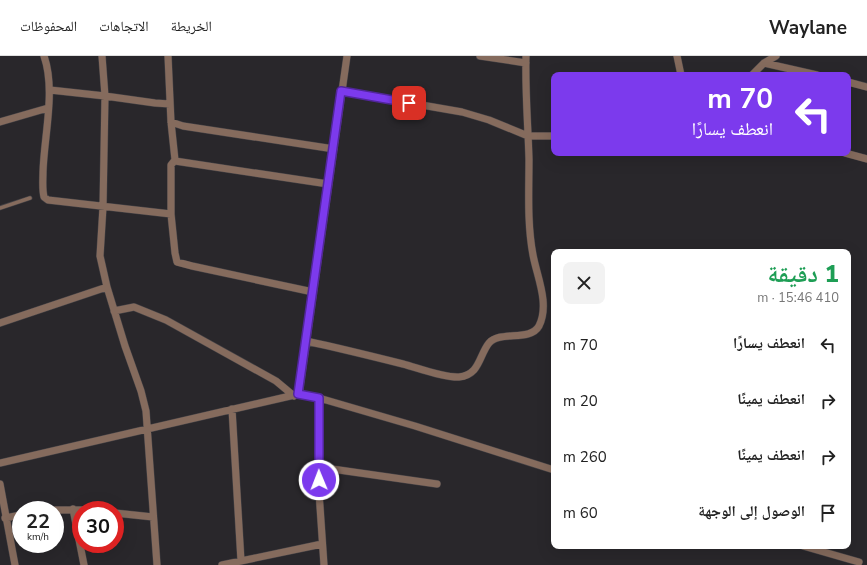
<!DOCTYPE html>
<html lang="ar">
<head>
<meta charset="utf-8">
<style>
	body { margin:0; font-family:"Nunito Sans","Noto Naskh Arabic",sans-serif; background:#f2f2f2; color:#222; direction:rtl; height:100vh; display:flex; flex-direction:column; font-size:15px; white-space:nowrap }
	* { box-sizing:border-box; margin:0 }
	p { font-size:13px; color:#767676 }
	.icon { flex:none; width:22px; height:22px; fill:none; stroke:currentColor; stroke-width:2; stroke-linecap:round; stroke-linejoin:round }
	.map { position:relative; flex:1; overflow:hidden; direction:ltr }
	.side { position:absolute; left:551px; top:193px; width:300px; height:300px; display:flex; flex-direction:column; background:#fff; border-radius:8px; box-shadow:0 4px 16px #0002; direction:rtl }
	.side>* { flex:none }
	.banner { position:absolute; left:551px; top:16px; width:300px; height:84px; border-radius:8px; box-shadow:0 4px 16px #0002; direction:rtl; background:#7c3aed; color:#fff; overflow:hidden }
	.speed { position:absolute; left:12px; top:445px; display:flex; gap:8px; font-size:20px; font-weight:700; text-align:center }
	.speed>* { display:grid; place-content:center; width:52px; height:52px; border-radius:50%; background:#fff; box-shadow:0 4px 16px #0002; line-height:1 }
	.speed small { font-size:10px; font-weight:400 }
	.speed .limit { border:6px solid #d22; background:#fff; color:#111 }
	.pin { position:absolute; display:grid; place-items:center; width:34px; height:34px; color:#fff; margin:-17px; border-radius:8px; box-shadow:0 2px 6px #0006 }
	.me { position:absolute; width:44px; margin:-22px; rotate:359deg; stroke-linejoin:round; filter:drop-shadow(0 0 3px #0008) }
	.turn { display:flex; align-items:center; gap:14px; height:84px; padding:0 12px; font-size:18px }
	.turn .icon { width:52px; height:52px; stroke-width:2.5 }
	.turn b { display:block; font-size:28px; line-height:34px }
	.round { display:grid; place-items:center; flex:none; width:42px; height:42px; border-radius:8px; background:#f2f2f2 }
	.headline { display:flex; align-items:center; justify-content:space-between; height:68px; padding:0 12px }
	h1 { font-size:24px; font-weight:800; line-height:30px; color:#1e9e55 }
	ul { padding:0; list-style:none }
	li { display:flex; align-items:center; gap:12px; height:56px; padding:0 12px }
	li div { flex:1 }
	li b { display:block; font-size:15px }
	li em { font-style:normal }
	header { display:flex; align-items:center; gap:24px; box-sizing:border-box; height:56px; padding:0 20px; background:#fff; border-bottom:1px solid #e0e0e0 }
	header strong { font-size:19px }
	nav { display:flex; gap:22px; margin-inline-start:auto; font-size:14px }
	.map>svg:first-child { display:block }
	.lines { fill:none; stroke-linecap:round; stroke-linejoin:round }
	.lane-casing { stroke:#444246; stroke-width:5 }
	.street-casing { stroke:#444246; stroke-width:8 }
	.lane { stroke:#856b5d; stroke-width:3.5 }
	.street { stroke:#856b5d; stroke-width:7 }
	.route-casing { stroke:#51269a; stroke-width:10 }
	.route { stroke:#7c3aed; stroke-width:7 }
</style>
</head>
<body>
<header>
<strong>Waylane</strong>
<nav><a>الخريطة</a><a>الاتجاهات</a><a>المحفوظات</a></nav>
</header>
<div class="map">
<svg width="867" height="509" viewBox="0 0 867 509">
	<rect width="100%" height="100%" fill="#29272b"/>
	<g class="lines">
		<defs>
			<path id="lane" d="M 0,152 L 30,142"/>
			<path id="street" d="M 44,0 C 56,34 44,80 43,116 C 43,124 42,133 44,141 L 48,144 L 171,158
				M 102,0 L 105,40 L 103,151 L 100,200 L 107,231 L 125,290 L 141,335 L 146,355 L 157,509
				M 168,0 L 171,66 L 175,104
				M 480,0 L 526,7
				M 677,0 L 681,19
				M 764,7 L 817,19
				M 752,19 L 764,7 L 776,0
				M 848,26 L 867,31
				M 50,34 L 105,40 L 155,47 L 170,48
				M 341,35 L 462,56 L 489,64 L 528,80 L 554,80
				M 0,66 L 48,52
				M 171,66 L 183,70 L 334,93
				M 845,97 L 867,103
				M 313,236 L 192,210 L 177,206 L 175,197 L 171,158 L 171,109 L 175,104 L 175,105 L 328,128
				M 114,255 L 134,251 L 166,264 L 276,325 L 294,340
				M 0,267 L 107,231
				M 306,285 C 339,292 371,300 403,308 C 418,312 444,322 459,321 C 480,319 479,299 489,287 C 500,274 530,286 539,270 C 550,248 537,221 533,199 C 527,167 529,135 529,103 C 528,69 525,34 526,0
				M 299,338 L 319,342 L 415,370 L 554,414
				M 319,342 L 319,436 L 324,509
				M 232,353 L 241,505
				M 0,407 L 299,338 L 347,0
				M 318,411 L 437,428
				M 0,428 L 15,509
				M 73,453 L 84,509
				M 55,454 L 89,454
				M 115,457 L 153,461
				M 5,462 L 21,459
				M 803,490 L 859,506
				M 222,509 L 322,488"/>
		</defs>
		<use href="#lane" class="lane-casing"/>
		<use href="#street" class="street-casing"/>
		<use href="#lane" class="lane"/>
		<use href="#street" class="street"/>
	</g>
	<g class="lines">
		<defs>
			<path id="route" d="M 319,424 L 319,342 L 298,338 L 341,35 L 409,47"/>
		</defs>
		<use href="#route" class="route-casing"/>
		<use href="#route" class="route"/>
	</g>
</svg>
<div class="speed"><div>22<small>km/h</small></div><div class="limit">30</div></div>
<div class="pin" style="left:409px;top:47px;background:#d93025"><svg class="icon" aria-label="arrive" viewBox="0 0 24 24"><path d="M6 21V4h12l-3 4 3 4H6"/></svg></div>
<svg class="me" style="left:319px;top:424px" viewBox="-20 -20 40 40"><circle r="17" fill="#7c3aed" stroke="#fff" stroke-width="3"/><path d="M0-11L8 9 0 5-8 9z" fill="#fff"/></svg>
<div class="banner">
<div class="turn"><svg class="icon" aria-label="left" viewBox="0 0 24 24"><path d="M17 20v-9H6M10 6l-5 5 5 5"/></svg><div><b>70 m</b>انعطف يسارًا</div></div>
</div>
<section class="side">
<div class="headline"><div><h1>1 دقيقة</h1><p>410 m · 15:46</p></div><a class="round"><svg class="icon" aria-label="close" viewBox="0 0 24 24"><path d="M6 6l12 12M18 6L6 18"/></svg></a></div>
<ul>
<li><svg class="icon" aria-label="left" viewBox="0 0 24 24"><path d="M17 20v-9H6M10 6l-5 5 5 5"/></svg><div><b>انعطف يسارًا</b></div><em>70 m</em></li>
<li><svg class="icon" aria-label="right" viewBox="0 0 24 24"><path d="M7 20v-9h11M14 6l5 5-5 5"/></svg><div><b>انعطف يمينًا</b></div><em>20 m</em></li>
<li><svg class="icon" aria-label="right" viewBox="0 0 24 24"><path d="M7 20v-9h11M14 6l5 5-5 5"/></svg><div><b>انعطف يمينًا</b></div><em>260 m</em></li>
<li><svg class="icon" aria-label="arrive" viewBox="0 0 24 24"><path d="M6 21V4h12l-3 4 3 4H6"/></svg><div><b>الوصول إلى الوجهة</b></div><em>60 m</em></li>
</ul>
</section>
</div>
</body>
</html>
